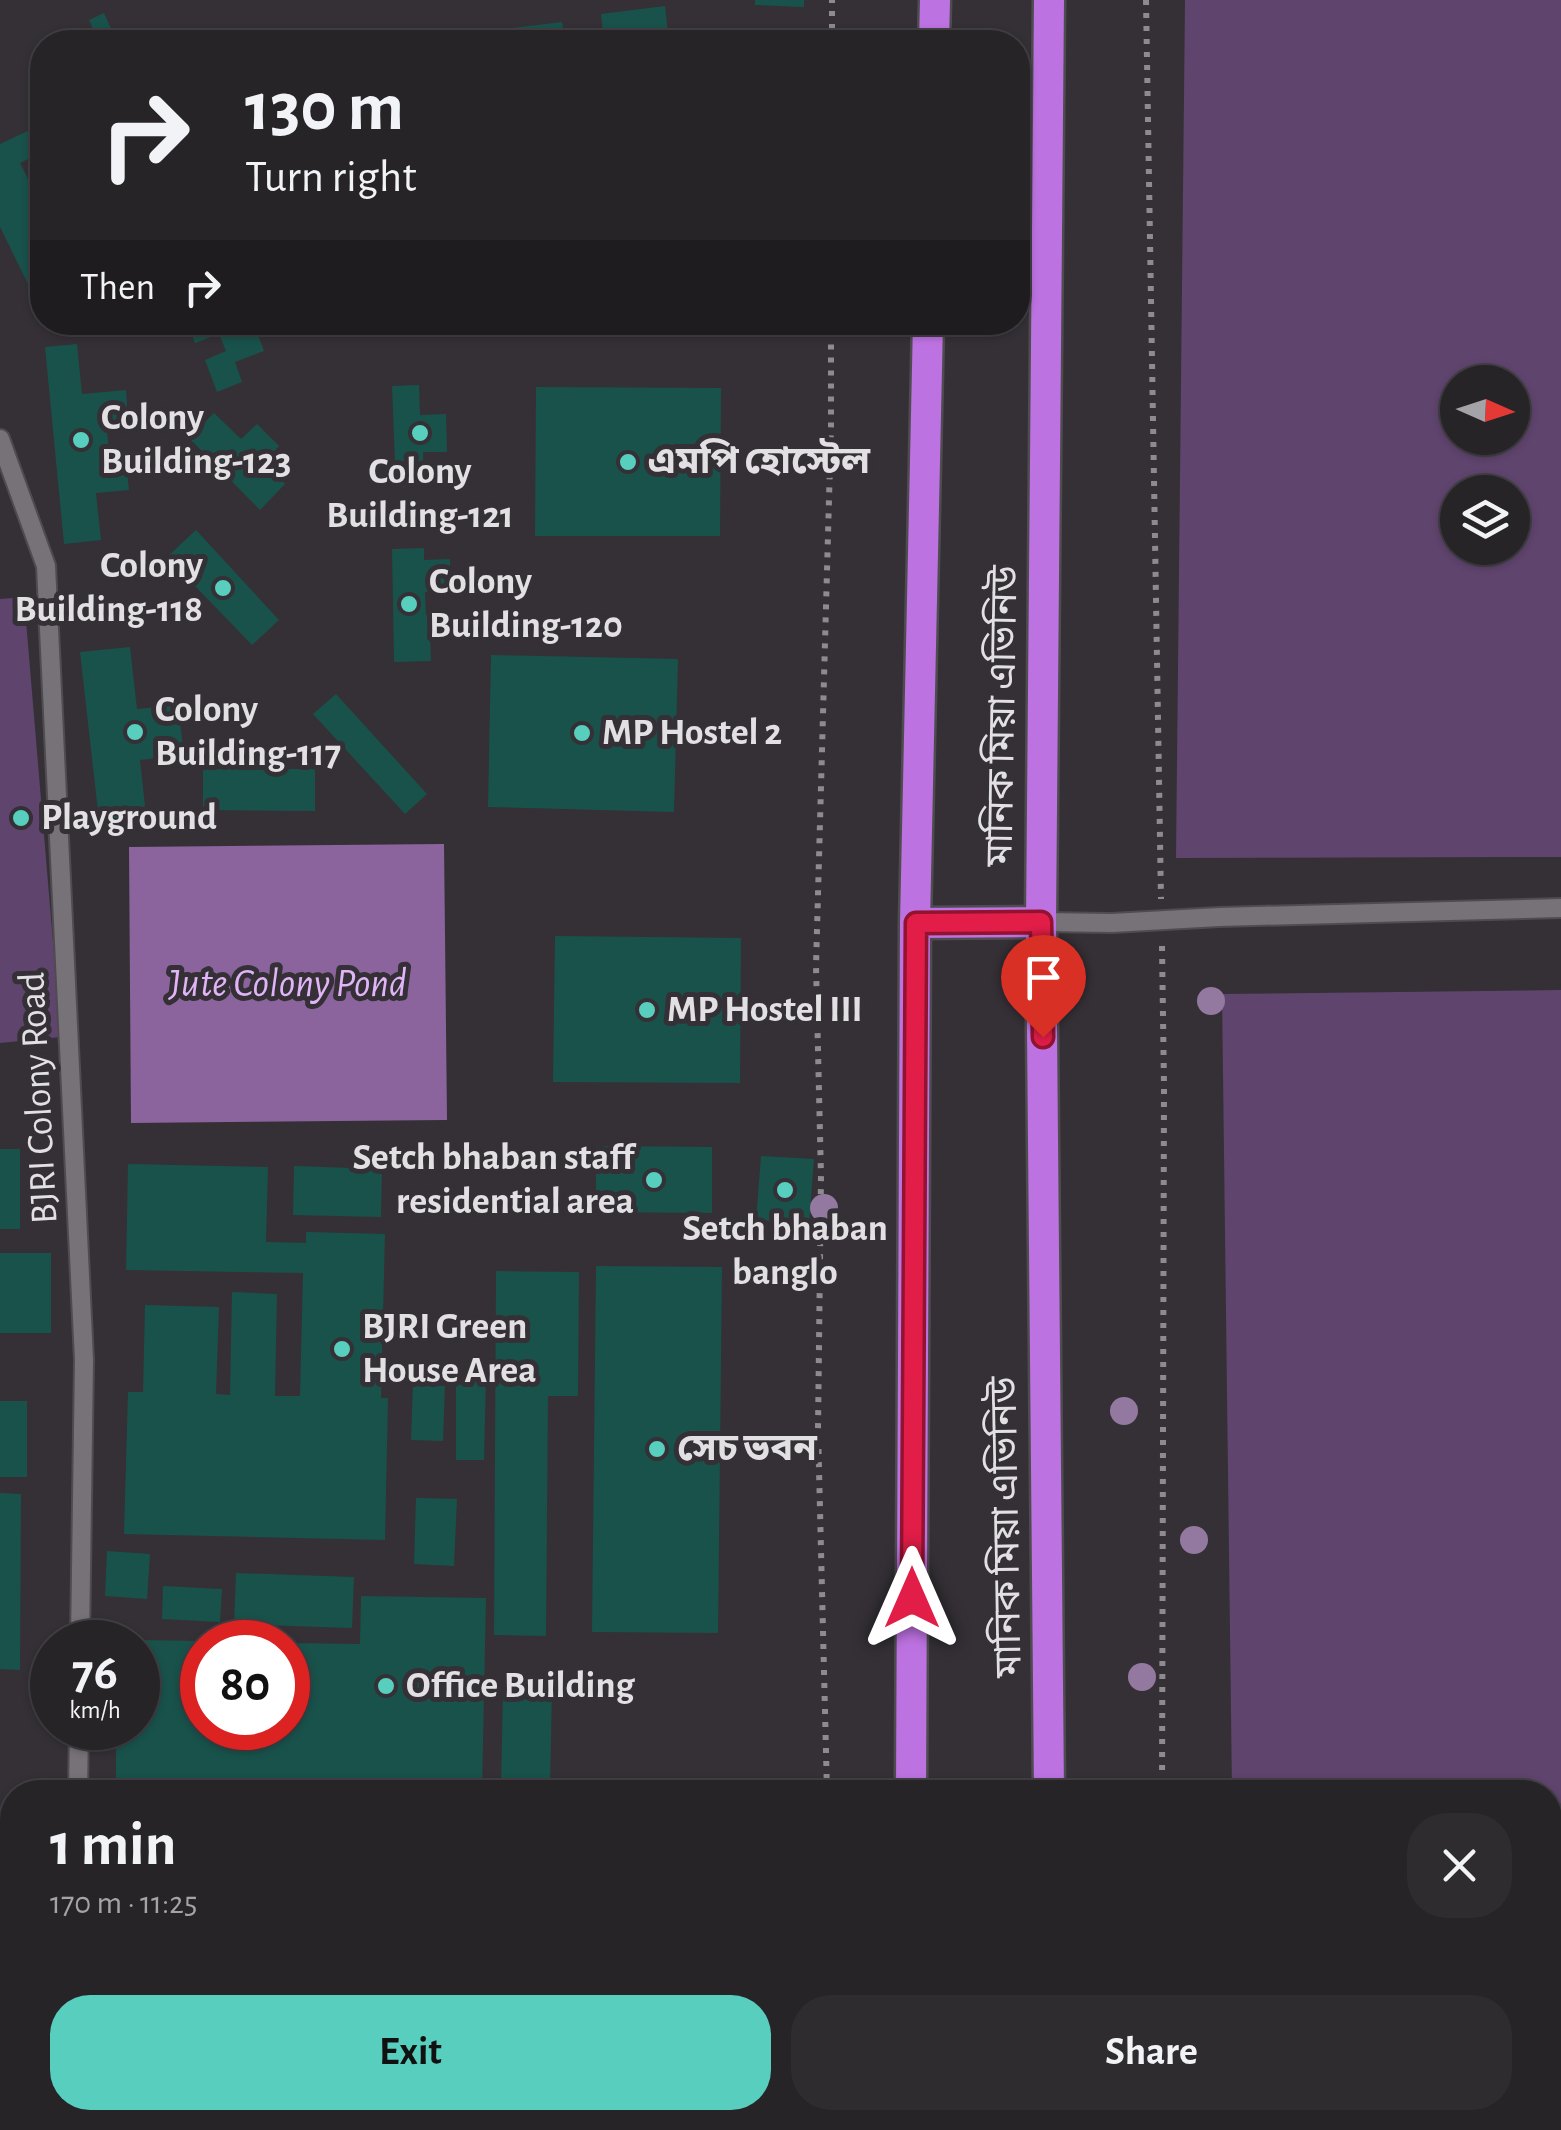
<!DOCTYPE html>
<html lang="en">
<head>
<meta charset="utf-8">
<style>
	body { margin:0; font-family:"Alegreya Sans","Noto Sans Bengali",sans-serif; background:#2f2c30; color:#f1f3f6; height:100vh; display:flex; flex-direction:column; font-size:38px; white-space:nowrap }
	* { box-sizing:border-box; margin:0 }
	p { font-size:32px; color:#a4a4a8 }
	.icon { flex:none; width:55px; height:55px; fill:none; stroke:currentColor; stroke-width:2; stroke-linecap:round; stroke-linejoin:round }
	.map { position:relative; flex:1; overflow:hidden }
	.sheet { position:absolute; left:0px; top:1780px; width:1562px; height:350px; display:flex; flex-direction:column; background:#272428; border-radius:40px 40px 0 0; box-shadow:0 2px 8px #0004,0 0 0 2px #434145 }
	.sheet>* { flex:none }
	.banner { position:absolute; left:30px; top:30px; width:1000px; height:305px; border-radius:40px; box-shadow:0 2px 8px #0004,0 0 0 2px #434145; background:#272428; color:#f1f3f6; overflow:hidden }
	.needle { width:65px; rotate:93deg }
	.buttons { position:absolute; left:1440px; top:365px; display:grid; gap:20px }
	.buttons a { display:grid; place-items:center; width:90px; height:90px; border-radius:50%; background:#272428; box-shadow:0 2px 8px #0004,0 0 0 2px #434145; font-size:50px }
	.speed { position:absolute; left:30px; top:1620px; display:flex; gap:20px; font-size:50px; font-weight:700; text-align:center }
	.speed>* { display:grid; place-content:center; width:130px; height:130px; border-radius:50%; background:#272428; box-shadow:0 2px 8px #0004,0 0 0 2px #434145; line-height:1 }
	.speed small { font-size:25px; font-weight:400 }
	.speed .limit { border:15px solid #d22; background:#fff; color:#111 }
	.pin { position:absolute; display:grid; place-items:center; width:85px; height:85px; color:#fff; margin:-102px -42px; border-radius:50% 50% 50% 0; rotate:-45deg; box-shadow:0 0 10px #0007 }
	.pin .icon { rotate:45deg }
	.me { position:absolute; width:110px; margin:-55px; rotate:0deg; stroke-linejoin:round; filter:drop-shadow(0 0 8px #0008) }
	.turn { display:flex; align-items:center; gap:35px; height:210px; padding:0 50px; font-size:45px }
	.turn .icon { width:130px; height:130px; stroke-width:2.5 }
	.turn b { display:block; font-size:70px; line-height:85px }
	.then { display:flex; align-items:center; height:95px; padding:0 50px; background:#0003; gap:20px; font-size:38px }
	.round { display:grid; place-items:center; flex:none; width:105px; height:105px; border-radius:40px; background:#2f2c30 }
	.overview { display:flex; align-items:center; justify-content:space-between; height:170px; padding:0 50px }
	h1 { font-size:60px; font-weight:700; line-height:75px }
	.primary-button { display:flex; gap:20px; margin-top:auto; padding:20px 50px }
	.primary-button a { flex:1; height:115px; border-radius:40px; background:#58cebf; color:#111; font-size:40px; font-weight:700; line-height:115px; text-align:center }
	.primary-button a+a { background:#2f2c30; color:#f1f3f6 }
	.map>svg:first-child { display:block }
	.green { fill:#5f446d; fill-rule:evenodd }
	.water { fill:#8b649e }
	.building { fill:#19524b }
	.lines { fill:none; stroke-linecap:round; stroke-linejoin:round }
	.lane-casing { stroke:#4f4c50; stroke-width:22 }
	.street-casing { stroke:#4f4c50; stroke-width:35 }
	.highway-casing { stroke:#4f4c50; stroke-width:35 }
	.path { stroke:#8e8b90; stroke-width:6; stroke-dasharray:5 8; stroke-linecap:butt }
	.lane { stroke:#767278; stroke-width:18 }
	.street { stroke:#767278; stroke-width:30 }
	.highway { stroke:#bd72e1; stroke-width:30 }
	.tree { fill:#9379a0 }
	.route-casing { stroke:#92132f; stroke-width:25 }
	.route { stroke:#e11d48; stroke-width:18 }
	.poi-dot { fill:#58cebf; stroke:#343036; stroke-width:4 }
	.labels { text-anchor:middle; dominant-baseline:central; stroke-width:10; stroke-linejoin:round; paint-order:stroke }
	.poi-label { font-size:38px; font-weight:bold; fill:#e2e0e3; stroke:#343036; text-anchor:start }
	.street-label { font-size:38px; fill:#e2e0e3; stroke:#343036 }
	.water-label { font-size:40px; font-style:italic; fill:#e0b4f7; stroke:#343036 }
</style>
</head>
<body>
<div class="map">
<svg width="1561" height="2130" viewBox="0 0 1561 2130">
	<rect width="100%" height="100%" fill="#343036"/>
	<path class="green" d="M 1185,0 L 1561,0 L 1561,857 L 1176,858 ZM 1458,382 L 1512,382 L 1512,438 L 1458,438 ZM 1458,492 L 1512,492 L 1512,548 L 1458,548 Z
		M 24,597 L 61,1037 L 0,1043 L 0,599 Z
		M 1561,990 L 1561,2051 L 1550,2051 L 1550,1792 L 1232,1792 L 1222,994 Z
		M 104,2118 L 512,2118 L 513,2130 L 103,2130 Z"/>
	<path class="water" d="M 444,844 L 447,1120 L 131,1123 L 129,847 Z"/>
	<path class="building" d="M 755,0 L 804,0 L 804,7 L 755,5 Z
		M 665,6 L 669,42 L 604,42 L 601,14 Z
		M 104,13 L 113,33 L 124,28 L 130,42 L 99,42 L 89,20 Z
		M 562,22 L 565,42 L 489,42 L 488,31 Z
		M 34,128 L 42,146 L 42,152 L 20,163 L 33,189 L 42,184 L 42,209 L 34,214 L 42,231 L 42,277 L 28,284 L 0,227 L 0,144 Z
		M 187,322 L 253,322 L 264,351 L 235,362 L 242,382 L 217,392 L 205,360 L 226,351 L 219,334 L 195,343 Z
		M 77,344 L 82,394 L 126,390 L 128,419 L 106,421 L 110,461 L 126,459 L 129,490 L 96,493 L 101,540 L 64,544 L 45,347 Z
		M 419,385 L 420,415 L 446,414 L 447,452 L 423,452 L 424,486 L 396,487 L 392,386 Z
		M 536,387 L 721,388 L 720,536 L 535,536 Z
		M 214,413 L 241,439 L 257,424 L 279,446 L 264,462 L 285,484 L 260,510 L 189,438 Z
		M 196,530 L 279,620 L 252,645 L 167,557 Z
		M 424,548 L 424,560 L 450,559 L 451,591 L 425,592 L 426,615 L 448,615 L 449,635 L 430,635 L 431,661 L 394,662 L 392,549 Z
		M 130,647 L 137,709 L 178,705 L 184,755 L 140,760 L 147,824 L 100,829 L 80,652 Z
		M 491,655 L 678,659 L 674,812 L 488,807 Z
		M 336,694 L 427,794 L 405,814 L 313,714 Z
		M 203,769 L 315,769 L 315,811 L 203,810 Z
		M 555,936 L 741,938 L 740,1083 L 553,1082 Z
		M 596,1146 L 712,1147 L 712,1213 L 596,1212 Z
		M 0,1149 L 20,1149 L 20,1229 L 0,1229 Z
		M 761,1156 L 814,1159 L 809,1224 L 756,1220 Z
		M 128,1164 L 268,1167 L 266,1242 L 306,1243 L 306,1232 L 385,1234 L 381,1398 L 388,1398 L 385,1540 L 124,1534 L 128,1392 L 143,1392 L 145,1305 L 219,1307 L 216,1394 L 230,1395 L 232,1292 L 277,1294 L 275,1396 L 300,1396 L 303,1273 L 126,1270 Z
		M 294,1166 L 382,1169 L 381,1217 L 293,1215 Z
		M 0,1253 L 51,1253 L 51,1333 L 0,1333 Z
		M 596,1266 L 722,1267 L 718,1633 L 592,1632 Z
		M 496,1271 L 579,1272 L 578,1396 L 548,1396 L 546,1636 L 494,1635 Z
		M 456,1376 L 486,1377 L 484,1460 L 456,1460 Z
		M 413,1385 L 445,1386 L 443,1441 L 411,1440 Z
		M 0,1401 L 27,1401 L 27,1477 L 0,1477 Z
		M 0,1493 L 21,1494 L 20,1670 L 0,1669 Z
		M 416,1498 L 457,1499 L 454,1566 L 414,1564 Z
		M 107,1551 L 150,1554 L 147,1599 L 105,1596 Z
		M 236,1573 L 354,1577 L 352,1628 L 234,1624 Z
		M 163,1586 L 222,1589 L 220,1622 L 162,1619 Z
		M 361,1596 L 486,1598 L 482,1792 L 349,1792 L 349,1788 L 249,1787 L 249,1792 L 116,1791 L 116,1728 L 138,1728 L 138,1640 L 202,1641 L 202,1728 L 288,1728 L 288,1643 L 360,1644 Z
		M 503,1691 L 552,1691 L 550,1786 L 501,1785 Z"/>
	<g class="lines">
		<defs>
			<path id="lane" d="M 0,439 L 46,566 L 84,1360 L 80,1642
				M 1041,922 L 1112,923 L 1219,917 L 1561,908
				M 78,1792 L 79,1728
				M 1550,2095 L 1561,2095"/>
			<path id="street" d="M 0,2006 L 7,1920 L 12,1918
				M 558,2118 L 558,2123 L 726,2118
				M 790,2118 L 790,2130"/>
			<path id="highway" d="M 1049,0 L 1041,922 L 1049,1792
				M 934,42 L 935,0
				M 915,923 L 1041,922
				M 911,1792 L 915,923 L 928,322
				M 913,2130 L 913,2118
				M 1052,2130 L 1052,2118"/>
		</defs>
		<use href="#lane" class="lane-casing"/>
		<use href="#street" class="street-casing"/>
		<use href="#highway" class="highway-casing"/>
		<path class="path" d="M 1146,0 L 1161,899
			M 832,42 L 832,0
			M 1162,946 L 1164,1086 L 1162,1792
			M 827,1792 L 818,1429 L 821,1176 L 816,966 L 831,427 L 831,322
			M 1160,2130 L 1160,2118"/>
		<use href="#lane" class="lane"/>
		<use href="#street" class="street"/>
		<use href="#highway" class="highway"/>
	</g>
	<g class="tree">
		<circle cx="1211" cy="1001" r="14"/>
		<circle cx="824" cy="1208" r="14"/>
		<circle cx="1124" cy="1411" r="14"/>
		<circle cx="1194" cy="1540" r="14"/>
		<circle cx="1142" cy="1677" r="14"/>
	</g>
	<g class="lines">
		<defs>
			<path id="route" d="M 912,1598 L 916,923 L 1041,922 L 1043,1037"/>
		</defs>
		<use href="#route" class="route-casing"/>
		<use href="#route" class="route"/>
	</g>
	<g class="poi-dot">
		<circle cx="420" cy="433" r="10"/>
		<circle cx="81" cy="440" r="10"/>
		<circle cx="628" cy="462" r="10"/>
		<circle cx="223" cy="588" r="10"/>
		<circle cx="409" cy="604" r="10"/>
		<circle cx="135" cy="732" r="10"/>
		<circle cx="582" cy="733" r="10"/>
		<circle cx="21" cy="818" r="10"/>
		<circle cx="647" cy="1010" r="10"/>
		<circle cx="654" cy="1180" r="10"/>
		<circle cx="785" cy="1190" r="10"/>
		<circle cx="342" cy="1349" r="10"/>
		<circle cx="657" cy="1449" r="10"/>
		<circle cx="386" cy="1686" r="10"/>
	</g>
	<g class="labels">
		<g class="poi-label">
			<text x="101" y="418">Colony<tspan x="101" dy="44">Building-123</tspan></text>
			<text x="648" y="462">এমপি হোস্টেল</text>
			<text x="420" y="472" text-anchor="middle">Colony<tspan x="420" dy="44">Building-121</tspan></text>
			<text x="203" y="566" text-anchor="end">Colony<tspan x="203" dy="44">Building-118</tspan></text>
			<text x="429" y="582">Colony<tspan x="429" dy="44">Building-120</tspan></text>
			<text x="155" y="710">Colony<tspan x="155" dy="44">Building-117</tspan></text>
			<text x="602" y="733">MP Hostel 2</text>
			<text x="41" y="818">Playground</text>
			<text x="667" y="1010">MP Hostel III</text>
			<text x="634" y="1158" text-anchor="end">Setch bhaban staff<tspan x="634" dy="44">residential area</tspan></text>
			<text x="785" y="1229" text-anchor="middle">Setch bhaban<tspan x="785" dy="44">banglo</tspan></text>
			<text x="362" y="1327">BJRI Green<tspan x="362" dy="44">House Area</tspan></text>
			<text x="677" y="1449">সেচ ভবন</text>
			<text x="406" y="1686">Office Building</text>
		</g>
		<g class="street-label">
			<text transform="translate(1003 716) rotate(-89)">মানিক মিয়া এভিনিউ</text>
			<text transform="translate(39 1098) rotate(-93)">BJRI Colony Road</text>
			<text transform="translate(1007 1527) rotate(-91)">মানিক মিয়া এভিনিউ</text>
		</g>
		<g class="water-label">
			<text x="288" y="984">Jute Colony Pond</text>
		</g>
	</g>
</svg>
<div class="buttons">
<a><svg class="needle" viewBox="-14 -14 28 28"><path d="M0-13l5 13h-10z" fill="#e53935"/><path d="M0 13l5-13h-10z" fill="#a4a4a8"/></svg></a>
<a><svg class="icon" aria-label="layers" viewBox="0 0 24 24"><path d="M12 4l9 5-9 5-9-5zM3 14l9 5 9-5"/></svg></a>
</div>
<div class="speed"><div>76<small>km/h</small></div><div class="limit">80</div></div>
<div class="pin" style="left:1043px;top:1037px;background:#d93025"><svg class="icon" aria-label="arrive" viewBox="0 0 24 24"><path d="M6 21V4h12l-3 4 3 4H6"/></svg></div>
<svg class="me" style="left:912px;top:1598px" viewBox="-20 -20 40 40"><path d="M0-17L14 15 0 8-14 15z" fill="#e11d48" stroke="#fff" stroke-width="4"/></svg>
<div class="banner">
<div class="turn"><svg class="icon" aria-label="right" viewBox="0 0 24 24"><path d="M7 20v-9h11M14 6l5 5-5 5"/></svg><div><b>130 m</b>Turn right</div></div>
<div class="then">Then<svg class="icon" aria-label="right" viewBox="0 0 24 24"><path d="M7 20v-9h11M14 6l5 5-5 5"/></svg></div>
</div>
<section class="sheet">
<div class="overview"><div><h1>1 min</h1><p>170 m · 11:25</p></div><a class="round"><svg class="icon" aria-label="close" viewBox="0 0 24 24"><path d="M6 6l12 12M18 6L6 18"/></svg></a></div>
<div class="primary-button"><a>Exit</a><a>Share</a></div>
</section>
</div>
</body>
</html>
